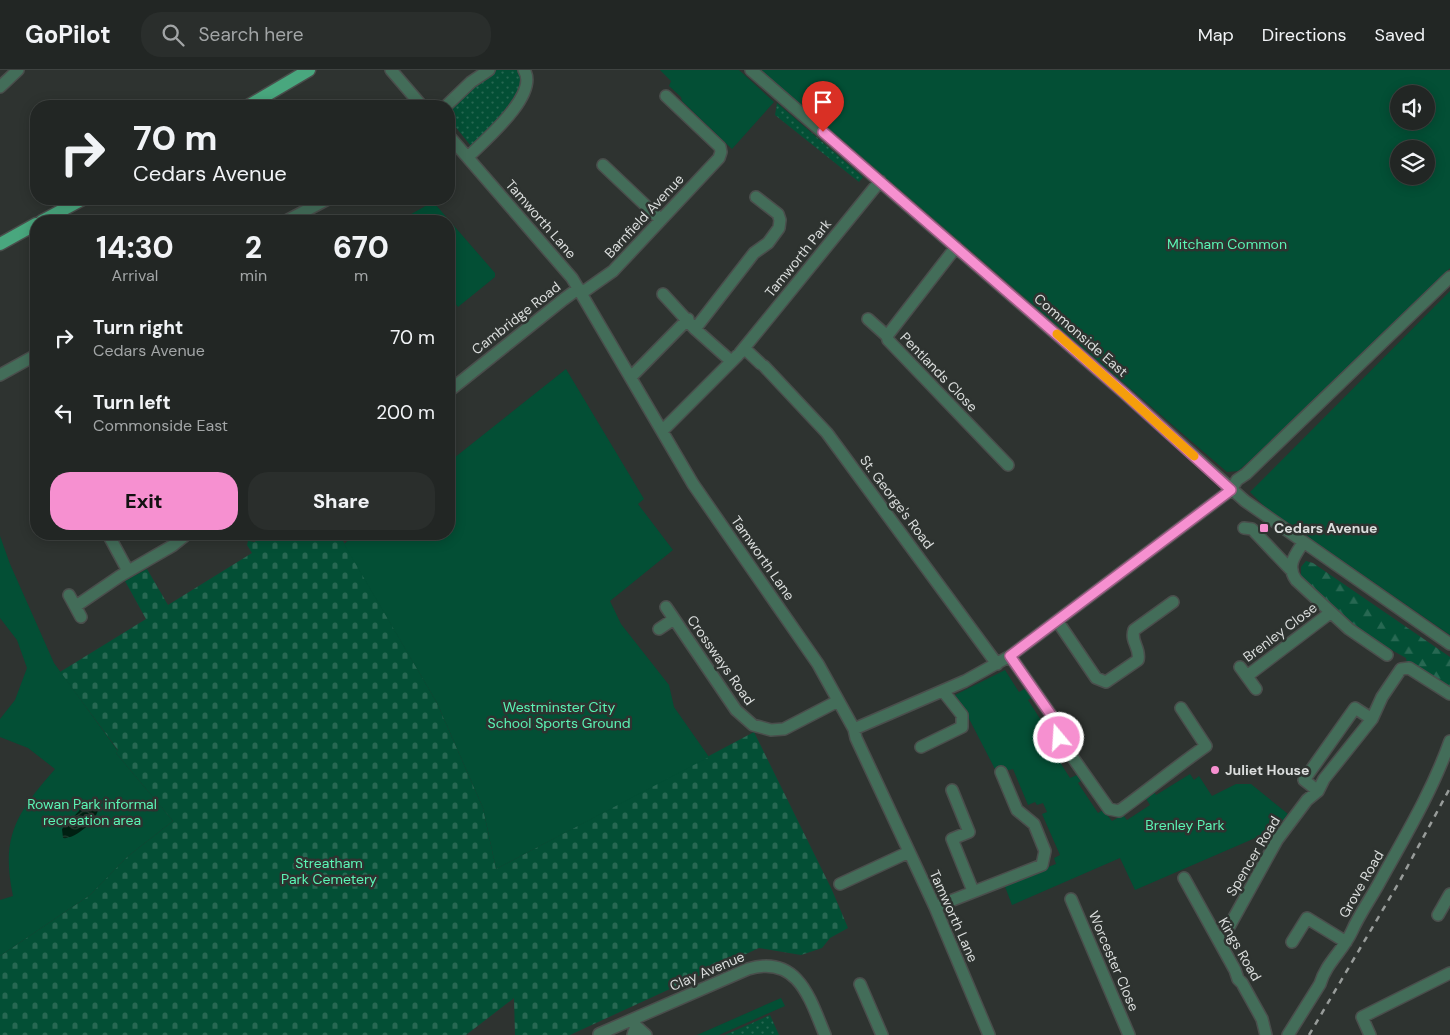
<!DOCTYPE html>
<html lang="en">
<head>
<meta charset="utf-8">
<style>
	body { margin:0; font-family:"DM Sans",sans-serif; background:#2a2e2c; color:#f1f3f6; height:100vh; display:flex; flex-direction:column; font-size:19px; white-space:nowrap }
	* { box-sizing:border-box; margin:0 }
	p { font-size:16px; color:#a2a5a6 }
	.icon { flex:none; width:28px; height:28px; fill:none; stroke:currentColor; stroke-width:2; stroke-linecap:round; stroke-linejoin:round }
	.map { position:relative; flex:1; overflow:hidden }
	.details { position:absolute; left:30px; top:145px; width:425px; height:325px; display:flex; flex-direction:column; background:#222624; border-radius:20px; box-shadow:0 2px 12px #0003,0 0 0 1px #3f4341 }
	.details>* { flex:none }
	.banner { position:absolute; left:30px; top:30px; width:425px; height:105px; border-radius:20px; box-shadow:0 2px 12px #0003,0 0 0 1px #3f4341; background:#222624; color:#f1f3f6; overflow:hidden }
	.fabs { position:absolute; left:1390px; top:15px; display:grid; gap:10px }
	.fabs a { display:grid; place-items:center; width:45px; height:45px; border-radius:50%; background:#222624; box-shadow:0 2px 12px #0003,0 0 0 1px #3f4341; font-size:25px }
	.pin { position:absolute; display:grid; place-items:center; width:42px; height:42px; color:#fff; margin:-51px -21px; border-radius:50% 50% 50% 0; rotate:-45deg; box-shadow:0 0 5px #0007 }
	.pin .icon { rotate:45deg }
	.me { position:absolute; width:55px; margin:-28px; rotate:342deg; stroke-linejoin:round; filter:drop-shadow(0 0 4px #0008) }
	.turn { display:flex; align-items:center; gap:18px; height:105px; padding:0 20px; font-size:22px }
	.turn .icon { width:65px; height:65px; stroke-width:2.5 }
	.turn b { display:block; font-size:35px; line-height:42px }
	.eta { display:flex; justify-content:space-evenly; align-items:center; height:85px; text-align:center }
	.eta b { font-size:30px; font-weight:800; line-height:35px }
	.button { display:flex; gap:10px; margin-top:auto; padding:10px 20px }
	.button a { flex:1; height:58px; border-radius:20px; background:#f690d0; color:#111; font-size:20px; font-weight:800; line-height:58px; text-align:center }
	.button a+a { background:#2a2e2c; color:#f1f3f6 }
	ul { padding:0; list-style:none }
	li { display:flex; align-items:center; gap:15px; height:75px; padding:0 20px }
	li div { flex:1 }
	li b { display:block; font-size:19px }
	li em { font-style:normal }
	header { display:flex; align-items:center; gap:30px; box-sizing:border-box; height:70px; padding:0 25px; background:#222624; border-bottom:1px solid #3f4341 }
	header strong { font-size:24px }
	nav { display:flex; gap:28px; margin-inline-start:auto; font-size:18px }
	.search { width:350px; height:45px; background:#2a2e2c; display:flex; align-items:center; gap:12px; box-sizing:border-box; padding:0 18px; border-radius:20px; color:#a2a5a6; font-size:19px }
	.map>svg:first-child { display:block }
	.grass { fill:url(#grass-dots) }
	.forest { fill:url(#forest-firs) }
	.cemetery { fill:url(#cemetery-stones) }
	.green { fill:#034f35; fill-rule:evenodd }
	.water { fill:url(#water-waves) }
	.lines { fill:none; stroke-linecap:round; stroke-linejoin:round }
	.minor-casing { stroke:#4a4e4c; stroke-width:14 }
	.major-casing { stroke:#4a4e4c; stroke-width:15 }
	.minor { stroke:#436d59; stroke-width:11 }
	.major { stroke:#49a77e; stroke-width:12 }
	.rail { stroke:#989c9a; stroke-width:2.5; stroke-dasharray:6 6; stroke-linecap:butt }
	.route-casing { stroke:#a05e87; stroke-width:12 }
	.route { stroke:#f690d0; stroke-width:9 }
	.slow { stroke:#f59e0b; stroke-width:9 }
	.poi-dot { fill:#f690d0; stroke:#2e3330; stroke-width:2 }
	.labels { text-anchor:middle; dominant-baseline:central; stroke-width:5; stroke-linejoin:round; paint-order:stroke }
	.street-label { font-size:14px; fill:#dadddc; stroke:#2e3330 }
	.park-label { font-size:14px; fill:#5bf5b5; stroke:#2e3330 }
	.poi-label { font-size:14px; font-weight:bold; fill:#dadddc; stroke:#2e3330; text-anchor:start }
</style>
</head>
<body>
<header>
<strong>GoPilot</strong>
<div class="search"><svg class="icon" aria-label="search" viewBox="0 0 24 24"><circle cx="10" cy="10" r="6"/><path d="M15 15l6 6"/></svg>Search here</div>
<nav><a>Map</a><a>Directions</a><a>Saved</a></nav>
</header>
<div class="map">
<svg width="1450" height="965" viewBox="0 0 1450 965">
	<defs>
		<pattern id="grass-dots" width="8" height="8" patternUnits="userSpaceOnUse" patternTransform="scale(1.25)"><rect width="8" height="8" fill="#034f35"/><path d="M2 2h.1M6 6h.1" fill="none" stroke="#276852" stroke-width="1.8" stroke-linecap="round"/></pattern>
		<pattern id="forest-firs" width="22" height="20" patternUnits="userSpaceOnUse" patternTransform="scale(1.25)"><rect width="22" height="20" fill="#034f35"/><path d="M5 1l3.5 6h-7zM16 11l3.5 6h-7z" fill="#276852"/></pattern>
		<pattern id="cemetery-stones" width="16" height="16" patternUnits="userSpaceOnUse" patternTransform="scale(1.25)"><rect width="16" height="16" fill="#034f35"/><path d="M2 7V4a2 2 0 0 1 4 0v3zM10 15v-3a2 2 0 0 1 4 0v3z" fill="#276852"/></pattern>
		<pattern id="water-waves" width="16" height="10" patternUnits="userSpaceOnUse" patternTransform="scale(1.25)"><rect width="16" height="10" fill="#002012"/><path d="M0 5q4-4 8 0t8 0" fill="none" stroke="#254034"/></pattern>
	</defs>
	<rect width="100%" height="100%" fill="#2e3330"/>
	<path class="grass" d="M 497,0 L 518,0 L 523,14 L 507,44 L 471,76 L 449,49 L 449,40 L 475,12 Z
		M 777,33 L 863,107 L 859,112 L 775,45 Z
		M 770,945 L 779,965 L 725,965 Z"/>
	<path class="forest" d="M 1306,491 L 1313,493 L 1450,587 L 1450,617 L 1407,593 L 1406,588 C 1366,567 1334,540 1301,509 L 1301,497 Z"/>
	<path class="cemetery" d="M 260,464 L 339,464 L 437,633 L 483,738 L 496,799 L 754,662 L 832,820 L 848,858 L 830,868 L 822,878 L 801,885 L 759,878 L 570,965 L 515,965 L 514,928 L 466,965 L 0,965 L 0,886 L 90,825 L 127,787 L 173,751 L 116,683 L 118,680 L 60,602 L 146,549 L 125,511 L 147,499 L 168,535 L 252,483 L 247,475 L 248,471 L 255,472 L 257,466 Z"/>
	<path class="green" d="M 660,0 L 739,0 L 774,32 L 732,79 L 682,31 L 681,27 L 669,16 L 671,11 Z
		M 761,0 L 1450,0 L 1450,198 L 1332,316 L 1251,390 L 1238,401 L 1227,402 ZM 1399,24 L 1426,24 L 1426,51 L 1399,51 ZM 1399,79 L 1426,79 L 1426,106 L 1399,106 Z
		M 429,134 L 435,134 L 495,203 L 495,207 L 458,237 L 449,226 L 449,151 L 399,151 Z
		M 1450,221 L 1450,565 L 1266,438 L 1250,422 Z
		M 566,299 L 644,429 L 638,434 L 673,480 L 610,531 L 621,554 L 669,615 L 674,637 L 709,687 L 496,799 L 483,738 L 437,633 L 344,474 L 356,464 L 449,464 L 449,392 Z
		M 0,466 L 10,494 L 54,593 L 118,681 L 116,683 L 173,751 L 127,787 L 90,825 L 0,886 L 0,830 L 13,826 C 0,765 18,742 55,699 L 28,678 L 0,667 L 0,649 L 15,630 L 27,598 L 17,570 L 0,548 Z
		M 1005,600 L 1019,622 L 1026,618 L 1033,627 L 1028,630 L 1055,672 L 1049,675 L 1070,708 L 1077,705 L 1081,711 L 1078,713 L 1098,743 L 1103,740 L 1112,751 L 1123,745 L 1127,750 L 1150,735 L 1145,727 L 1152,719 L 1156,725 L 1190,704 L 1194,710 L 1199,706 L 1212,726 L 1236,714 L 1251,714 L 1288,744 L 1276,759 L 1135,820 L 1120,788 L 1012,835 L 1004,814 L 1056,794 L 1054,788 L 1060,785 L 1042,744 L 1047,742 L 1043,733 L 1037,735 L 1035,732 L 1028,735 L 1013,699 L 997,703 L 963,637 L 953,626 Z
		M 781,928 L 785,936 L 719,965 L 697,965 Z"/>
	<path class="water" d="M 84,730 L 91,732 L 98,740 C 96,751 74,770 63,768 L 62,759 L 79,741 Z"/>
	<g class="lines">
		<defs>
			<path id="minor" d="M 391,0 L 422,36
				M 751,0 L 1124,323 L 1245,431 L 1450,574
				M 0,17 L 18,0
				M 446,36 L 471,12 L 489,0
				M 449,66 L 572,208 L 693,414 L 818,594 L 854,659 L 856,668 L 935,837 L 989,965
				M 468,87 C 484,71 540,24 524,0
				M 603,95 L 661,150
				M 286,151 L 328,129
				M 956,177 L 887,266 L 888,270 L 1008,395
				M 663,224 L 695,259 L 731,291
				M 868,249 L 887,266
				M 695,259 L 754,183 L 768,173 L 779,158 L 780,150 L 778,144 L 756,127
				M 744,278 L 761,294
				M 740,283 L 880,111
				M 764,296 L 827,363 L 997,594
				M 0,305 L 36,285
				M 631,307 L 688,249
				M 449,321 L 564,229 L 575,221 L 586,220 L 613,201 L 719,88 L 721,82 L 720,77 L 666,26
				M 662,361 L 738,285
				M 1244,458 L 1252,459 L 1290,499
				M 108,464 L 128,501
				M 1303,473 C 1295,485 1286,496 1296,510 L 1349,559 L 1387,585
				M 69,525 L 81,547
				M 76,536 L 120,506 L 172,476 L 187,464
				M 666,537 L 736,640 L 753,655 L 771,660 L 784,659 L 838,631
				M 1058,552 L 1096,608 L 1106,612 L 1138,590 C 1141,578 1130,572 1134,560 L 1173,532
				M 659,559 L 674,549
				M 1010,586 L 1056,652 L 1059,668 L 1109,739 L 1119,741 C 1148,720 1176,697 1206,676 L 1181,638
				M 1240,597 L 1256,619
				M 1247,606 L 1330,543
				M 854,659 L 965,611 L 1010,586 L 1231,420 L 1237,410 L 1246,404 L 1450,207
				M 921,677 L 962,657 L 962,645 L 943,621
				M 952,720 L 969,762 L 952,769 L 973,821
				M 1318,721 L 1304,710 L 1355,638 L 1372,649
				M 1184,808 L 1235,900 L 1238,909 L 1242,913 L 1262,949 L 1266,965
				M 840,814 L 909,782
				M 1071,829 L 1129,965
				M 935,837 L 1042,795 L 1045,781 L 1034,754 L 1017,740 L 1001,702
				M 1438,845 L 1450,824
				M 1292,872 L 1307,848 L 1346,872
				M 1220,873 L 1277,770 L 1307,730 L 1318,721 L 1324,709 L 1372,649 L 1382,627 L 1401,599 L 1409,598 L 1450,624
				M 860,914 L 882,965
				M 632,950 L 636,956 L 633,965
				M 636,956 L 646,965
				M 599,964 L 748,899 C 798,884 810,929 825,965
				M 1288,965 L 1320,914 C 1326,893 1343,881 1352,861 C 1359,845 1369,831 1378,815 C 1404,768 1432,722 1450,671
				M 1370,965 L 1362,947 L 1450,903"/>
			<path id="major" d="M 248,36 L 309,0
				M 42,151 L 83,129
				M 0,174 L 36,154"/>
		</defs>
		<use href="#minor" class="minor-casing"/>
		<use href="#major" class="major-casing"/>
		<use href="#minor" class="minor"/>
		<use href="#major" class="major"/>
		<path class="rail" d="M 1309,965 L 1398,814 L 1450,718"/>
	</g>
	<g class="lines">
		<defs>
			<path id="route" d="M 823,62 L 1124,323 L 1231,420 L 1010,586 L 1056,652 L 1059,668"/>
		</defs>
		<use href="#route" class="route-casing"/>
		<use href="#route" class="route"/>
		<path class="slow" d="M 1057,264 L 1194,386"/>
	</g>
	<g class="poi-dot">
		<rect x="1259" y="453" width="10" height="10" rx="2.5"/>
		<circle cx="1215" cy="700" r="5"/>
	</g>
	<g class="labels">
		<g class="street-label">
			<text transform="translate(644 146) rotate(-47)">Barnfield Avenue</text>
			<text transform="translate(541 149) rotate(49)">Tamworth Lane</text>
			<text transform="translate(798 188) rotate(-51)">Tamworth Park</text>
			<text transform="translate(516 248) rotate(-38)">Cambridge Road</text>
			<text transform="translate(1081 265) rotate(41)">Commonside East</text>
			<text transform="translate(939 302) rotate(46)">Pentlands Close</text>
			<text transform="translate(897 432) rotate(53)">St. George's Road</text>
			<text transform="translate(763 488) rotate(55)">Tamworth Lane</text>
			<text transform="translate(1280 562) rotate(-37)">Brenley Close</text>
			<text transform="translate(721 590) rotate(55)">Crossways Road</text>
			<text transform="translate(1253 786) rotate(-59)">Spencer Road</text>
			<text transform="translate(1361 814) rotate(-60)">Grove Road</text>
			<text transform="translate(954 846) rotate(66)">Tamworth Lane</text>
			<text transform="translate(1240 879) rotate(60)">Kings Road</text>
			<text transform="translate(1114 891) rotate(67)">Worcester Close</text>
			<text transform="translate(707 901) rotate(-23)">Clay Avenue</text>
		</g>
		<g class="park-label">
			<text x="1227" y="174">Mitcham Common</text>
			<text x="559" y="637">Westminster City<tspan x="559" dy="16">School Sports Ground</tspan></text>
			<text x="92" y="734">Rowan Park informal<tspan x="92" dy="16">recreation area</tspan></text>
			<text x="1185" y="755">Brenley Park</text>
			<text x="329" y="793">Streatham<tspan x="329" dy="16">Park Cemetery</tspan></text>
		</g>
		<g class="poi-label">
			<text x="1274" y="458">Cedars Avenue</text>
			<text x="1225" y="700">Juliet House</text>
		</g>
	</g>
</svg>
<div class="fabs">
<a><svg class="icon" aria-label="sound" viewBox="0 0 24 24"><path d="M4 9h4l5-4v14l-5-4H4zM17 9q2 3 0 6"/></svg></a>
<a><svg class="icon" aria-label="layers" viewBox="0 0 24 24"><path d="M12 4l9 5-9 5-9-5zM3 14l9 5 9-5"/></svg></a>
</div>
<div class="pin" style="left:823px;top:62px;background:#d93025"><svg class="icon" aria-label="arrive" viewBox="0 0 24 24"><path d="M6 21V4h12l-3 4 3 4H6"/></svg></div>
<svg class="me" style="left:1059px;top:668px" viewBox="-20 -20 40 40"><circle r="17" fill="#f690d0" stroke="#fff" stroke-width="3"/><path d="M0-11L8 9 0 5-8 9z" fill="#fff"/></svg>
<div class="banner">
<div class="turn"><svg class="icon" aria-label="right" viewBox="0 0 24 24"><path d="M7 20v-9h11M14 6l5 5-5 5"/></svg><div><b>70 m</b>Cedars Avenue</div></div>
</div>
<section class="details">
<div class="eta">
<div><b>14:30</b><p>Arrival</p></div>
<div><b>2</b><p>min</p></div>
<div><b>670</b><p>m</p></div>
</div>
<ul>
<li><svg class="icon" aria-label="right" viewBox="0 0 24 24"><path d="M7 20v-9h11M14 6l5 5-5 5"/></svg><div><b>Turn right</b><p>Cedars Avenue</p></div><em>70 m</em></li>
<li><svg class="icon" aria-label="left" viewBox="0 0 24 24"><path d="M17 20v-9H6M10 6l-5 5 5 5"/></svg><div><b>Turn left</b><p>Commonside East</p></div><em>200 m</em></li>
</ul>
<div class="button"><a>Exit</a><a>Share</a></div>
</section>
</div>
</body>
</html>
